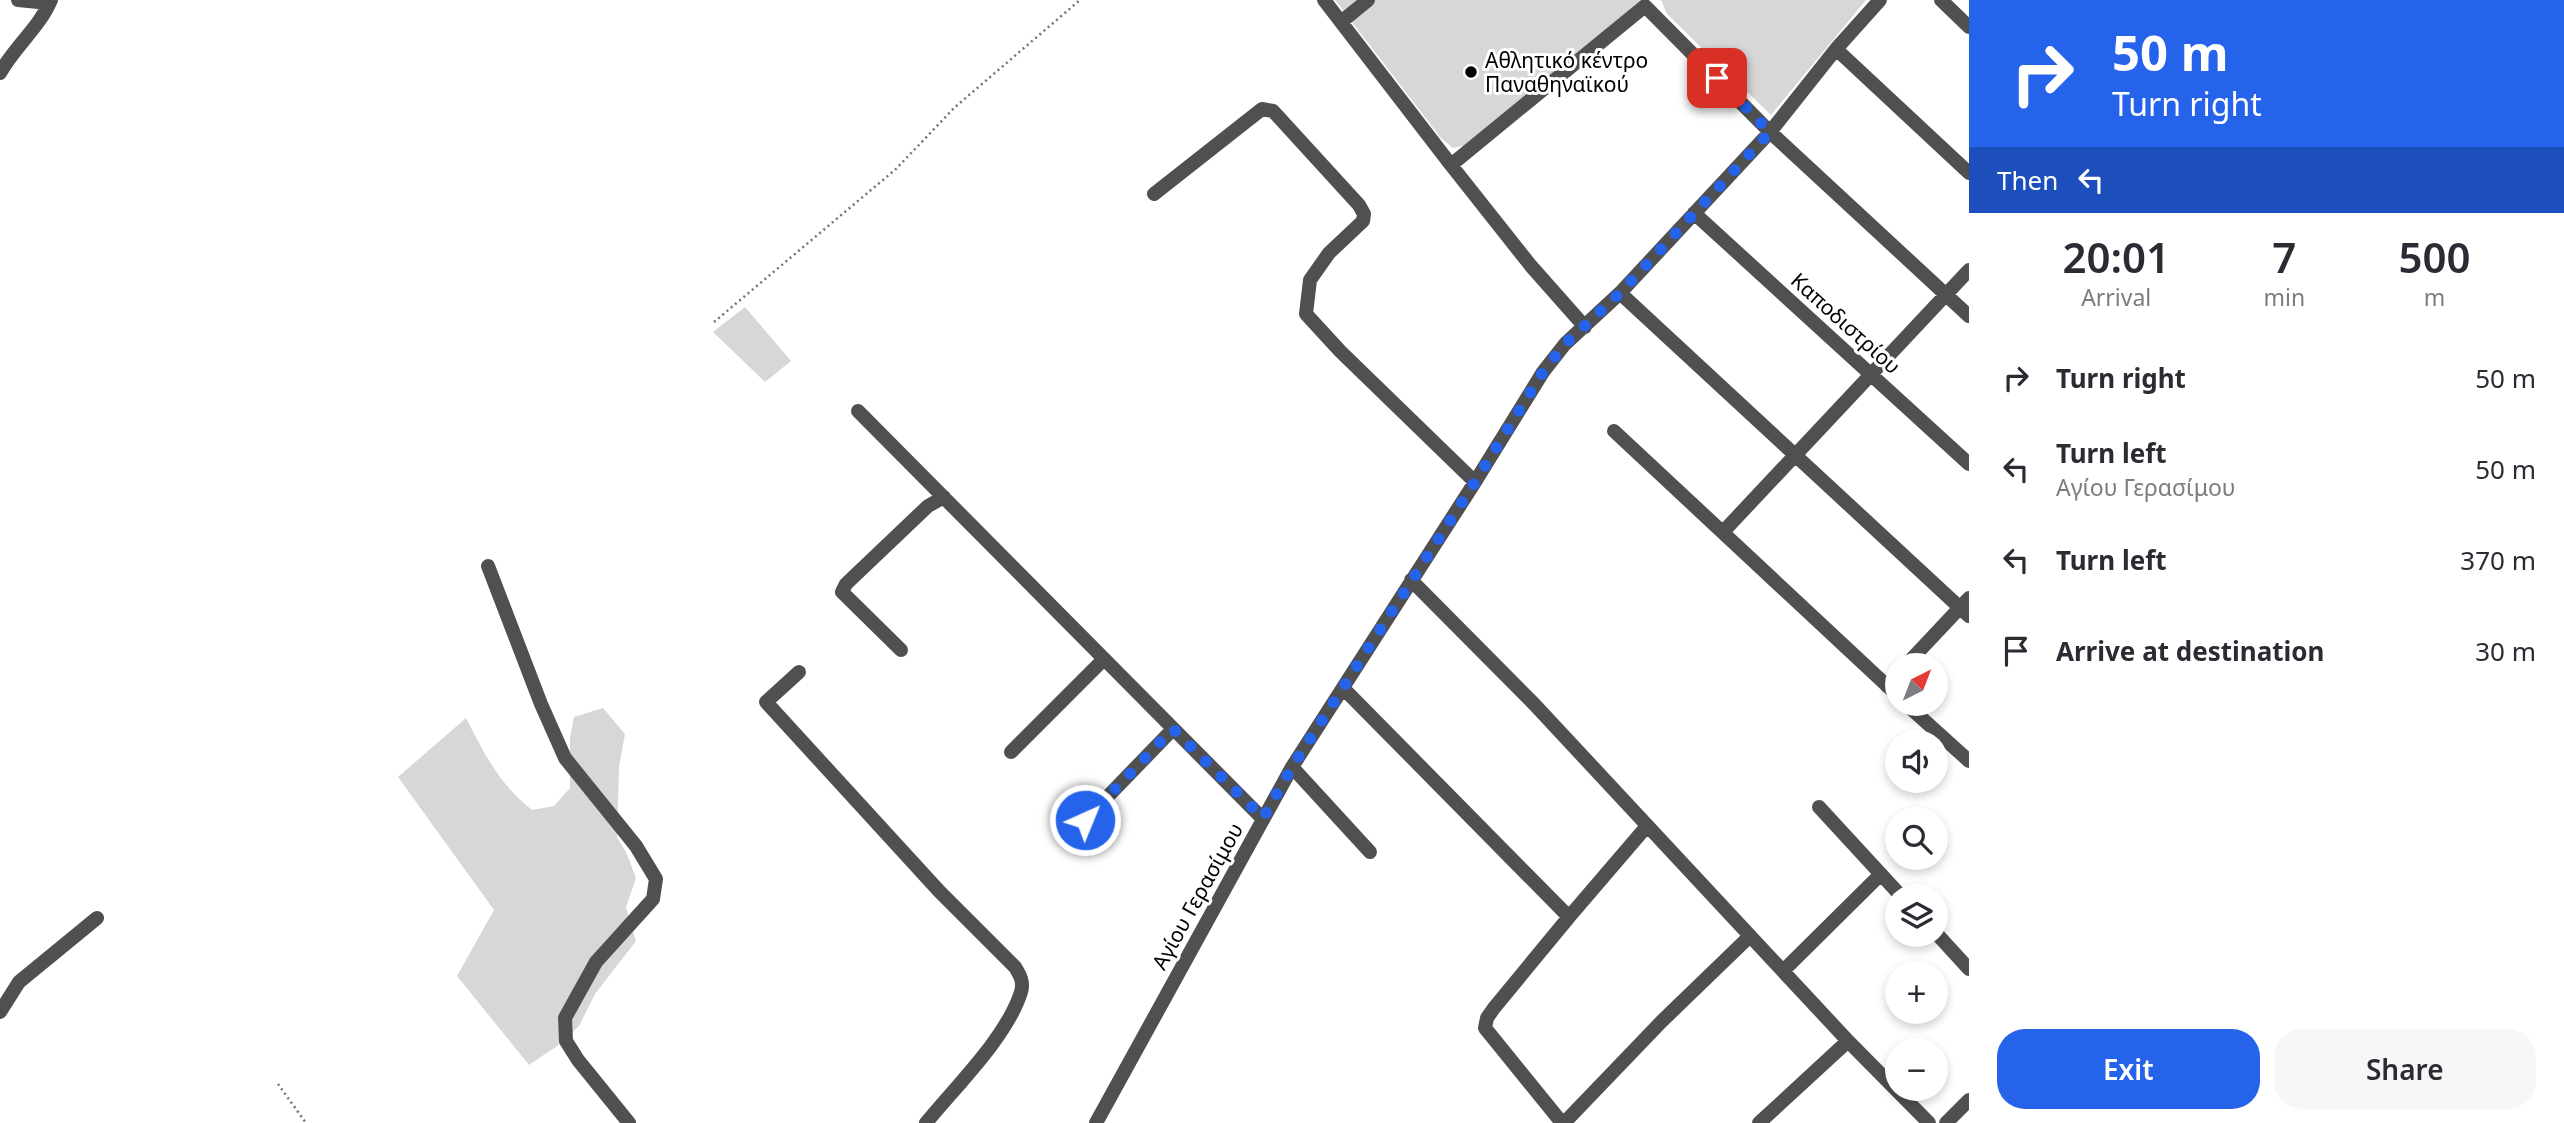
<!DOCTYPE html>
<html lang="en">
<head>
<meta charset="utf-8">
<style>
	body { margin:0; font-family:"Noto Sans",sans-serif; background:#f7f7f7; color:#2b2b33; height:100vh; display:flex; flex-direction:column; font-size:26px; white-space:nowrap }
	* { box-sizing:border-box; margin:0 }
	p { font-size:23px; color:#7c7c81 }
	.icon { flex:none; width:38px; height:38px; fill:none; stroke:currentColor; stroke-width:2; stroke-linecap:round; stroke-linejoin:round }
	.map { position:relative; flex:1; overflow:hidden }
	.panel { display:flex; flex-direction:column; background:#fff; width:595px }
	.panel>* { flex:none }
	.top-card { background:#2563eb; color:#fff; overflow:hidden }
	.needle { width:46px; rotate:42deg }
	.buttons { position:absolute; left:1885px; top:653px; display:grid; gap:14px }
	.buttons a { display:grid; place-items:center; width:63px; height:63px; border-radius:50%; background:#fff; box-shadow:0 4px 10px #0003; font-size:35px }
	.pin { position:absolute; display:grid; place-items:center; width:60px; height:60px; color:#fff; margin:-30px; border-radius:14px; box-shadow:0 4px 10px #0006 }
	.me { position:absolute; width:77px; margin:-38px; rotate:44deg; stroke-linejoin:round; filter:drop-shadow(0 0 5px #0008) }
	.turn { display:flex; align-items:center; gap:24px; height:147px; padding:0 28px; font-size:32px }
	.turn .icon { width:91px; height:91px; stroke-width:2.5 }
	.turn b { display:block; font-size:49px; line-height:60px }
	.then { display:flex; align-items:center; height:66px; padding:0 28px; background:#0003; gap:14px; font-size:26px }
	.eta { display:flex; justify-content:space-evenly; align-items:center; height:119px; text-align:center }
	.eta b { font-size:42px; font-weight:600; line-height:49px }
	.action { display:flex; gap:14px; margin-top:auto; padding:14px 28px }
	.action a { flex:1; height:80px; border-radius:28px; background:#2563eb; color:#fff; font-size:28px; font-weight:600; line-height:80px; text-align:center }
	.action a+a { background:#f7f7f7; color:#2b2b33 }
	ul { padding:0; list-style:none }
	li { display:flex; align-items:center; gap:21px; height:91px; padding:0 28px }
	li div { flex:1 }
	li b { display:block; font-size:26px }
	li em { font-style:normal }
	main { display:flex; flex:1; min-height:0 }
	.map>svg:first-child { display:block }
	.green { fill:#d7d7d7 }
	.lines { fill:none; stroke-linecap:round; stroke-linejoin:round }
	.path { stroke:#727272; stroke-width:2.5; stroke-dasharray:2 3.5; stroke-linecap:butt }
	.minor { stroke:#505050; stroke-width:14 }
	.route { stroke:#2563eb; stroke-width:12; stroke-dasharray:0 21.6 }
	.poi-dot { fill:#000; stroke:#fff; stroke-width:2.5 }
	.labels { text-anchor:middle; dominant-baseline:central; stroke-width:6; stroke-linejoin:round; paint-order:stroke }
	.poi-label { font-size:21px; fill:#000; stroke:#fff; text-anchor:start }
	.street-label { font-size:21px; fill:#000; stroke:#fff }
</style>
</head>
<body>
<main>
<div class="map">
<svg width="1969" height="1123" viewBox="0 0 1969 1123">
	<rect width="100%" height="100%" fill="#fff"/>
	<path class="green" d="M 1335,0 L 1641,0 L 1467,145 L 1453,148 L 1441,138 Z
		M 1661,0 L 1866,0 L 1771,115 L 1667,14 Z
		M 745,307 L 791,361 L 765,382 L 713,332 Z
		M 603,708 L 625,734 L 619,767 L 617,837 L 626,852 L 636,878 L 626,907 L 636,941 L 595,994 L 579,1026 L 560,1044 L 529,1065 L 457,976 L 494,910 L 398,777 L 466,718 C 485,755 499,784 532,810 L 554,806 L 570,788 L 570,738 L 574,717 Z"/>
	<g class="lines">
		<path class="path" d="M 714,322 L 896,169 L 954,108 L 1080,0
			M 278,1084 L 306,1123"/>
		<path class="minor" d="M 18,0 L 49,3
			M 1324,0 L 1451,165
			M 1941,0 L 1969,27
			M 1341,22 L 1368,0
			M 1836,49 L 1969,173
			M 0,73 C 15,46 39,28 51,0
			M 1154,194 L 1262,109 L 1273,111 L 1359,205 L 1364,214 L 1363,221 L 1329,253 L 1310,280 L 1306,314 L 1340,351 L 1475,482
			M 1694,213 L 1969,464
			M 1620,293 L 1969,616
			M 1585,327 L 1531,266 L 1451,165 L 1645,6 L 1770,132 L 1969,316
			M 858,411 L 1263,819
			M 1614,431 L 1897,695
			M 1723,532 L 1969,270
			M 488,566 L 541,704 L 565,758 L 636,846 L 656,879 L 653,899 L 596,962 L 565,1018 L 566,1041 L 578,1060 L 629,1123
			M 1411,580 L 1535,705 L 1848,1041 L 1929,1123
			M 901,650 L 842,592 L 846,584 L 928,506 L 944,497
			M 1906,665 L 1969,598
			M 799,672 L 766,702 L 939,891 L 1015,967 C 1020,975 1024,982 1021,992 C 1007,1037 956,1086 926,1123
			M 1887,686 L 1897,675
			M 1343,688 L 1569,917 L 1647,826
			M 1906,704 L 1969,761
			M 1011,752 L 1104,659
			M 1292,767 L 1370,852
			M 1819,807 L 1901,896
			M 1085,820 L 1173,729
			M 1936,933 L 1969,969
			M 1783,971 L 1881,874
			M 0,1012 L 19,982 L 97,918
			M 1096,1123 L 1292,767 L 1475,482 L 1543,372 L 1565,344 L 1620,293 L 1770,132 L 1836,49 L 1880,0
			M 1562,1123 L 1485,1028 L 1487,1018 L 1494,1008 L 1569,917
			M 1564,1123 L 1662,1021 L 1750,936
			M 1759,1123 L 1848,1041
			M 1946,1123 L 1969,1100"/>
	</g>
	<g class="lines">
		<path class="route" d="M 1085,820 L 1173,729 L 1263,818 L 1292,767 L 1475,482 L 1543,372 L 1565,344 L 1620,293 L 1770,132 L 1717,78"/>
	</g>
	<circle class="poi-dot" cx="1471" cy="72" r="7"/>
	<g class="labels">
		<g class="poi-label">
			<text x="1485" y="60">Αθλητικό κέντρο<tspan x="1485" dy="24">Παναθηναϊκού</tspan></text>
		</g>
		<g class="street-label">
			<text transform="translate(1846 323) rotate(42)">Καποδιστρίου</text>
			<text transform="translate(1197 896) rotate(-61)">Αγίου Γερασίμου</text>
		</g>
	</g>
</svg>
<div class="buttons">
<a><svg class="needle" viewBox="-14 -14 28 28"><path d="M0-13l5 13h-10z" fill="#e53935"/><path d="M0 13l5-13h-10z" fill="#7c7c81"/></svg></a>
<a><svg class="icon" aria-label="sound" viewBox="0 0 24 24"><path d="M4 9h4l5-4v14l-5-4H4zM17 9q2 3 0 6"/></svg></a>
<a><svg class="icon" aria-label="search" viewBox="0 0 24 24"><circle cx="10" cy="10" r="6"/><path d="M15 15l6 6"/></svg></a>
<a><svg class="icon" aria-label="layers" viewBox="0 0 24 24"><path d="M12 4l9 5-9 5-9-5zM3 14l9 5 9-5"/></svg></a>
<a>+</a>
<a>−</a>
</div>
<div class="pin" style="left:1717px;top:78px;background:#d93025"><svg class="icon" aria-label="arrive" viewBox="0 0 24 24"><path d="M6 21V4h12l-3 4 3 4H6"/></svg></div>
<svg class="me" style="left:1085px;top:820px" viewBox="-20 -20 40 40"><circle r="17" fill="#2563eb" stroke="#fff" stroke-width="3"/><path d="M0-11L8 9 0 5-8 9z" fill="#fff"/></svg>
</div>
<section class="panel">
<div class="top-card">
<div class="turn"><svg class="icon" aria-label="right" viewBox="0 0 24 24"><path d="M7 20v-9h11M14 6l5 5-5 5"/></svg><div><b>50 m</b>Turn right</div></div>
<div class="then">Then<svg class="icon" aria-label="left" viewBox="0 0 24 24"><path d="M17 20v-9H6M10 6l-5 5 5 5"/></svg></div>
</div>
<div class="eta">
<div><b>20:01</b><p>Arrival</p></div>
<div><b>7</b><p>min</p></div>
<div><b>500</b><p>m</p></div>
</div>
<ul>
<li><svg class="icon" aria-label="right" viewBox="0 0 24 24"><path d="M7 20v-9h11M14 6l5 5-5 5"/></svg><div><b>Turn right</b></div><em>50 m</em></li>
<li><svg class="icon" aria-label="left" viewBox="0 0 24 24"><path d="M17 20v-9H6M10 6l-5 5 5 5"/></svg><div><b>Turn left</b><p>Αγίου Γερασίμου</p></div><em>50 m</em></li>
<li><svg class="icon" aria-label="left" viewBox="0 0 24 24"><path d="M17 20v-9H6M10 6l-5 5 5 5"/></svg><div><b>Turn left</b></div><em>370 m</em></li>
<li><svg class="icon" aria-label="arrive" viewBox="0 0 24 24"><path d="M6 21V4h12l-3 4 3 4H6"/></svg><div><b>Arrive at destination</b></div><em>30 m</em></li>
</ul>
<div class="action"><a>Exit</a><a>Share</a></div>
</section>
</main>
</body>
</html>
